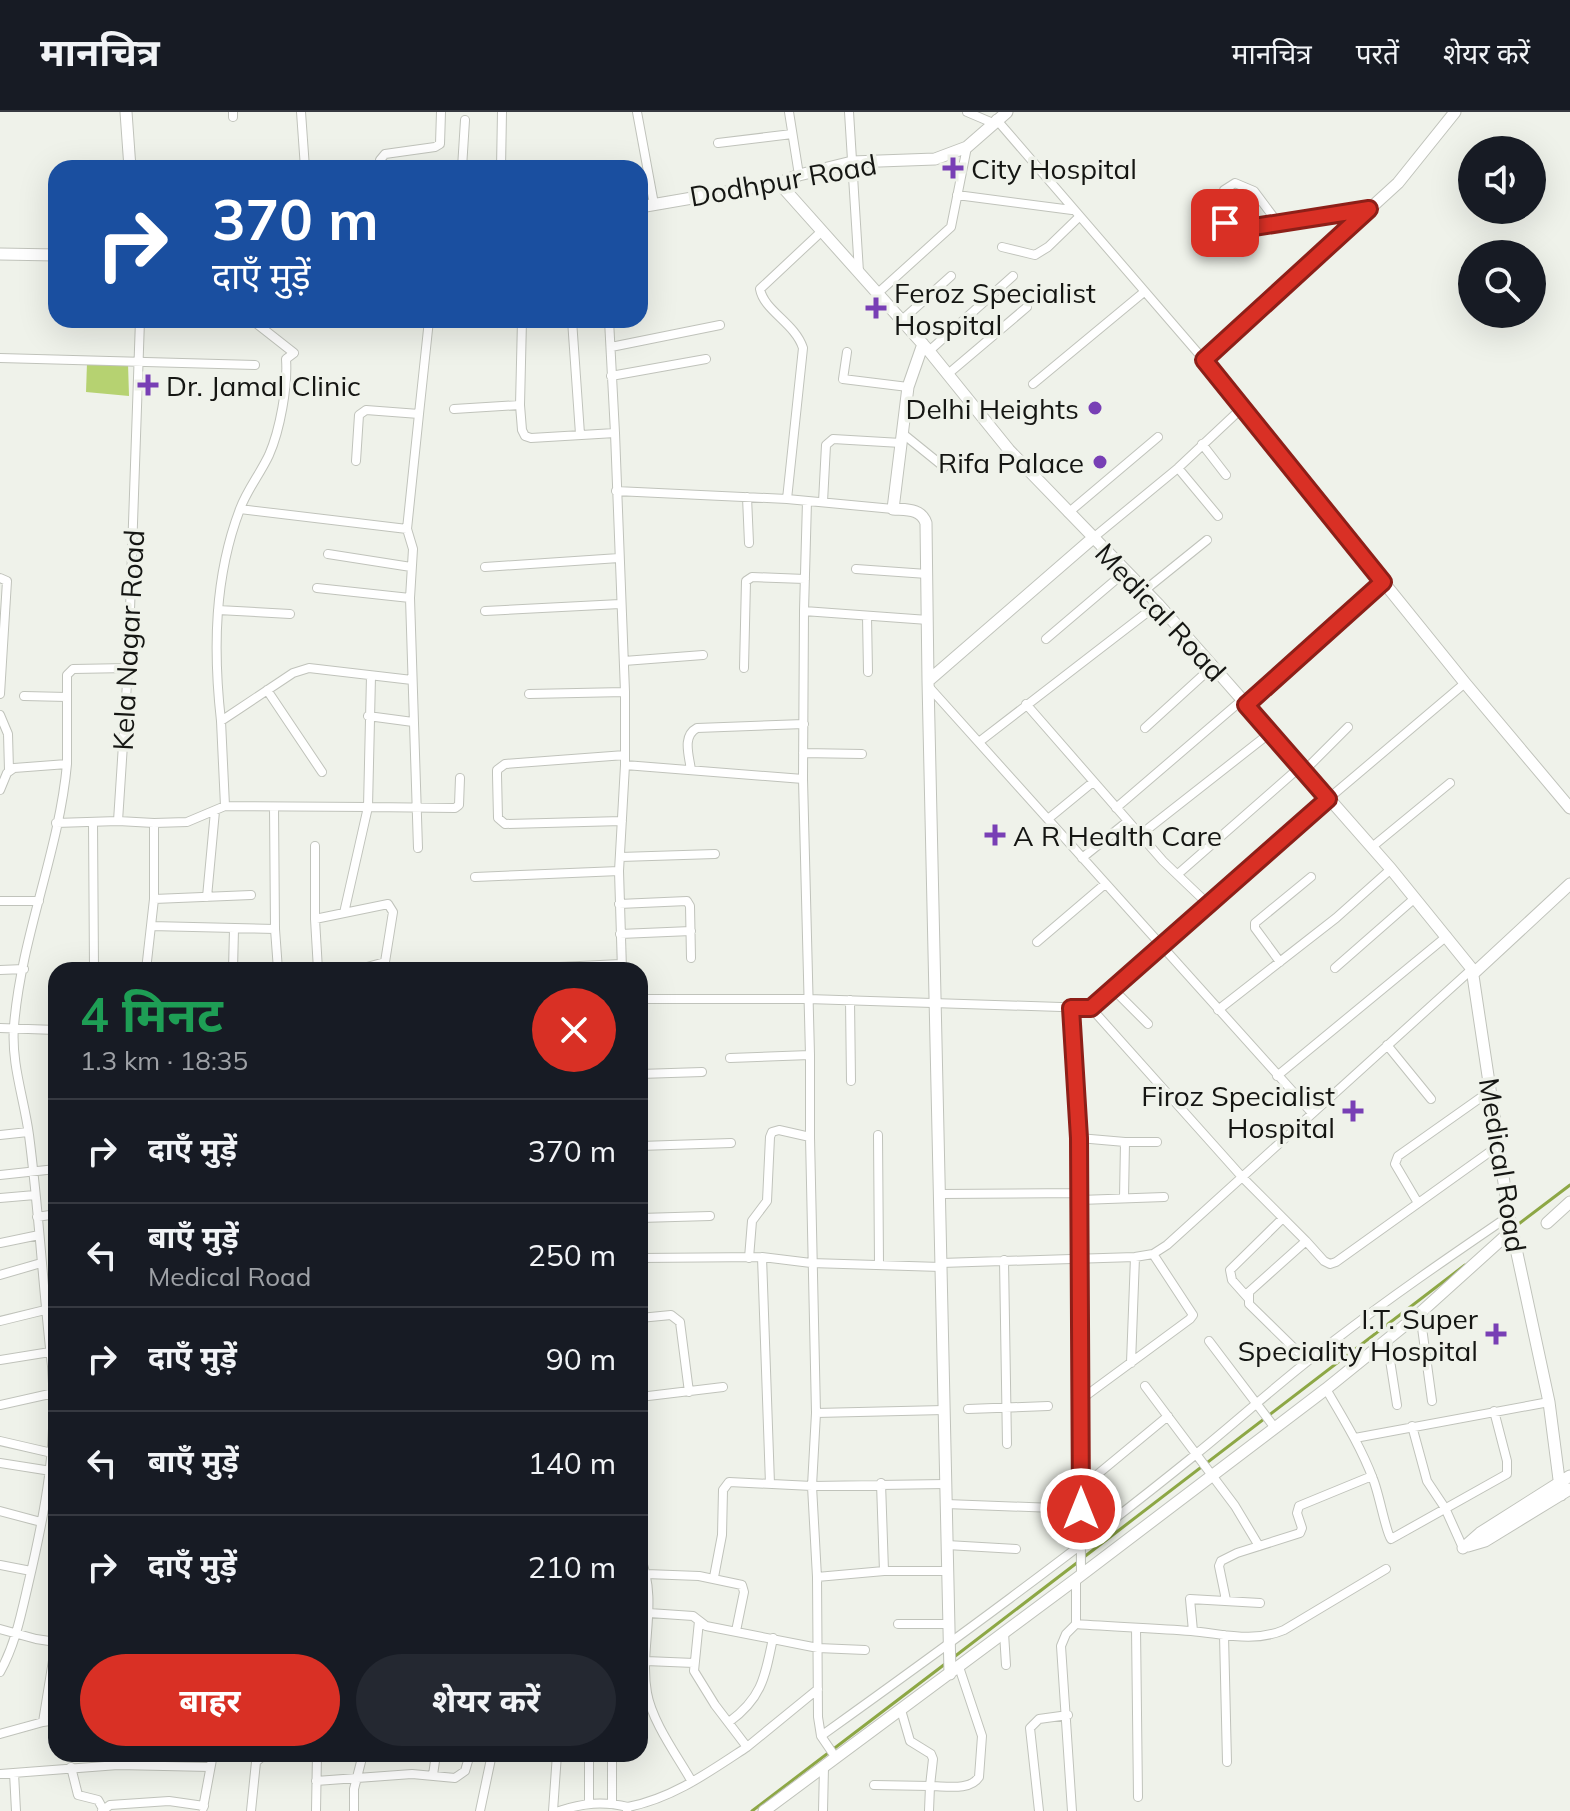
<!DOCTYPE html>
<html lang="hi">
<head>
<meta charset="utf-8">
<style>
	body { margin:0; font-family:Mulish,"Noto Sans Devanagari",sans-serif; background:#242831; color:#f1f3f6; height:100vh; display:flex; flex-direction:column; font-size:30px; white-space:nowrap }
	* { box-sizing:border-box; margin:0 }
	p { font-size:26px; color:#9ea1a6 }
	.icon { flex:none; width:44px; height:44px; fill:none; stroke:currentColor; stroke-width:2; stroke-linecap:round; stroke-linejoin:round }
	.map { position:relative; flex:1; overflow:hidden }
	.panel { position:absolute; left:48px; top:850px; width:600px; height:800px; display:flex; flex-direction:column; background:#171b24; border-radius:24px; box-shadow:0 8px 32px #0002 }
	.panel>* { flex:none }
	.top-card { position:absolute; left:48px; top:48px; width:600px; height:168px; border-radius:24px; box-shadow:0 8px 32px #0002; background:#1a4fa0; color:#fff; overflow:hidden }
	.buttons { position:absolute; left:1458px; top:24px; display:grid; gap:16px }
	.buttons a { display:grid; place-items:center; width:88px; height:88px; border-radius:50%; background:#171b24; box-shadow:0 8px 32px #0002; font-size:40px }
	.pin { position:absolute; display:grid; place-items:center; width:68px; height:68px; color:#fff; margin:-34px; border-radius:16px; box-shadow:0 4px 12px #0006 }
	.me { position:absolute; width:88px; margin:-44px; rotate:0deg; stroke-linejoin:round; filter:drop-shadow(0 0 6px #0008) }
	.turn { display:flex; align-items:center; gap:28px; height:168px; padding:0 32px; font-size:36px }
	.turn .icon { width:104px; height:104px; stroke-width:2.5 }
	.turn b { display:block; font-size:56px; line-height:68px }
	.round { display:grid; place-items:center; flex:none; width:84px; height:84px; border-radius:42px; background:#242831 }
	.overview { display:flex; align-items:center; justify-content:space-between; height:136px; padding:0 32px }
	h1 { font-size:48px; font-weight:700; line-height:60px; color:#1e9e55 }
	.primary-button { display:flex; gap:16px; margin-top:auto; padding:16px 32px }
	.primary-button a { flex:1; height:92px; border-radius:48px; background:#d93025; color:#fff; font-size:32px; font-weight:700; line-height:92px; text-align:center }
	.primary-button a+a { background:#242831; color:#f1f3f6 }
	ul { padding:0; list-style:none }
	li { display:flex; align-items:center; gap:24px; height:104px; padding:0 32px; border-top:2px solid #363941 }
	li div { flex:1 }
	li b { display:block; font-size:30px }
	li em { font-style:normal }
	header { display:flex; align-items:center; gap:48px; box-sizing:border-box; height:112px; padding:0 40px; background:#171b24; border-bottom:2px solid #363941 }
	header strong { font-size:38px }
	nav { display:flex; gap:44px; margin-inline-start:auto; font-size:28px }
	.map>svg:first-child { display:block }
	.green { fill:#b6d271 }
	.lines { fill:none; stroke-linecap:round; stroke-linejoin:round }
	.stream { stroke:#8da745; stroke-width:3 }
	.street-casing { stroke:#c0c3bb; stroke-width:10 }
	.secondary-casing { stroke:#c0c3bb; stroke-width:13 }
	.street { stroke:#fff; stroke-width:8 }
	.secondary { stroke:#fff; stroke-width:11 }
	.route-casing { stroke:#8d1f18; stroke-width:20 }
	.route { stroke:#d93025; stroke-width:14 }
	.poi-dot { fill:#783fb5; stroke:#eff2ea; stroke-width:3 }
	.labels { text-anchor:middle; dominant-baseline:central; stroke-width:7; stroke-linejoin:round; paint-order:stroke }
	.poi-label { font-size:28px; fill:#151613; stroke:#eff2ea; text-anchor:start }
	.street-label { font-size:28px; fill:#151613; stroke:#eff2ea }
</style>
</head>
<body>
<header>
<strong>मानचित्र</strong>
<nav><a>मानचित्र</a><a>परतें</a><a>शेयर करें</a></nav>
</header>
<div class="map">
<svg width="1570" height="1699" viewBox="0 0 1570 1699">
	<rect width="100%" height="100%" fill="#eff2ea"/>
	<path class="green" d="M 87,251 L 128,252 L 129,284 L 86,280 Z"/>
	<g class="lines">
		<path class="stream" d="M 1516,1114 L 1570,1073
			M 1084,1445 L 1465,1153
			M 954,1545 L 1078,1450
			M 752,1699 L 945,1552"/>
		<defs>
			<path id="street" d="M 301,0 L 305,56
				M 637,0 L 654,92
				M 789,0 L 799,63
				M 849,0 L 859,160
				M 967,0 L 993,11
				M 233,5 L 233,0
				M 996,7 L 1204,248
				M 718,31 L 792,22
				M 380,56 L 380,48 L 385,42 L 435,35 L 440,32 L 441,0
				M 462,56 L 465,8
				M 501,56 L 502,0
				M 957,83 L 1072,98
				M 1278,111 L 1254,79 L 1235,71 L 1224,78 L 1219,99 L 1225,111 L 1235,118 L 1368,97
				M 1002,135 L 1035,143 L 1048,135 L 1079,105
				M 878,181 L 951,115 L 967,35
				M 140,208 L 128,556 L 118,709 L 154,711 L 154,787 L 146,858
				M 252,208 L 294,241 L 286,247 C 288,274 280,318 269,343 C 260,362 247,378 240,397 C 214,465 213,538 221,609 L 293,561 L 309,556 L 412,568
				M 572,208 L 580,322
				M 902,208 L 951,164
				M 611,235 L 720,213
				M 929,239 L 1013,164
				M 847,240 L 843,267 L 908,275
				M 0,246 L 255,253
				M 948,262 L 1027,195
				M 611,264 L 706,247
				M 1033,272 L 1144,180
				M 520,293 L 522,208
				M 454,297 L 520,293 L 522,318 L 525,324 L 531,326 L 615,321 L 609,208
				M 419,302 L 429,208
				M 615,321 L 625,580 L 625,653 L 619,759 L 622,858
				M 902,321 L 944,355
				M 1202,332 L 1226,363
				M 356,349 L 359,303 L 366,298 L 419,302 L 407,417
				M 1178,356 L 1218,404
				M 616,379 L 787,387 L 893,397
				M 747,385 L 749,431
				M 787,387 L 803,236 C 795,211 764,199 760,177 L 822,119
				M 823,390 L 826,333 L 833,327 L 901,331
				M 240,397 L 407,417 L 413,437 L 410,486
				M 1068,401 L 1158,325
				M 1093,426 L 1178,356 L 1242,296
				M 328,442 L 411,455
				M 485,455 L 619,446
				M 856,457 L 927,462
				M 0,466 L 7,469 L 0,582
				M 317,476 L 410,486 L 418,736
				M 1145,478 L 1207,428
				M 218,498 L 290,502
				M 485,499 L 620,492
				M 804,499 L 807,389
				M 867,504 L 868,560
				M 1046,527 L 1126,459
				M 624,549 L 703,543
				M 744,556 L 746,469 L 752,465 L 805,467
				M 929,575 L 1312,1001
				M 267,578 L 322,660
				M 529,582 L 625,580
				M 24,584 L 67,585 L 67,563 L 73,557 L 128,556
				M 67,585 L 67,652
				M 1026,592 L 1163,749 L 1209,793
				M 1246,593 L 1383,470
				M 0,603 L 8,622 L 9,658
				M 368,604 L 413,610
				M 221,609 L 225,694
				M 1145,616 L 1212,555
				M 979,630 L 1158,492
				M 803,641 L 862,642
				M 625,653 L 803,667 L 804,499 L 928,508
				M 691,658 C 689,643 682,624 697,616 L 804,612
				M 1304,659 L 1348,615
				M 0,678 L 7,661 L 14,656 L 67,652 C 59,740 21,825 14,914 C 11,952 24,986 29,1023 C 39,1099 43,1177 52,1254 C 58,1332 46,1397 28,1473 C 21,1503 15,1533 0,1560
				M 1116,696 L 1242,588
				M 1048,707 L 1093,670
				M 622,709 L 505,712 L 498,706 L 497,663 L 497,658 L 505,652 L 625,643
				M 93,710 L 94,858
				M 56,711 L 118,709
				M 154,711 L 187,710 L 225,694 L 368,695 L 371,564
				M 1140,723 L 1270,621
				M 315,734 L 315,807
				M 1372,735 L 1450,671
				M 620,745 L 715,742
				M 1082,746 L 1128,709
				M 1178,762 L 1300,655
				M 475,765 L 619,759
				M 207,785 L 215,699
				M 154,787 L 251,783
				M 0,789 L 39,789
				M 619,792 L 687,789 L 690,794 L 691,846
				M 344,801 L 368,695 L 455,696 L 459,693 L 460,666
				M 151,814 L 275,817 L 274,695
				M 275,817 L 278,858
				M 620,822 L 691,819
				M 1037,830 L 1105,772
				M 1280,850 L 1255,816 L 1255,811 L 1311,765
				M 1335,856 L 1415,786
				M 0,858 L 24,857
				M 233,858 L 234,817
				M 318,858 L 315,807 L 388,792 L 393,800 L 385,850
				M 356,858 L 385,850 L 386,858
				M 497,858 L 621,852
				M 1113,877 L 1148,912
				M 640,887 L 808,887 L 1091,896 L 1243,1066 L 1306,1129 L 1249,1180 L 1249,1192 L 1297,1239
				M 850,888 L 851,969
				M 1071,896 L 1079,1026 L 1081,1464
				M 1091,896 L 1328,687 L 1465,571
				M 1218,898 L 1336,806 L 1391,757
				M 0,916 L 56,918
				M 1387,933 L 1431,987
				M 730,946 L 810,943 L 803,667
				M 640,962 L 702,960
				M 1277,964 L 1447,824
				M 0,1023 L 28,1020
				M 878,1023 L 879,1152
				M 810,1025 L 816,1301 L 812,1374 L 817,1465 L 818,1605 L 821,1624 L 836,1646
				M 1079,1026 L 1125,1030 L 1124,1086
				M 1125,1030 L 1157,1030
				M 640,1034 L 731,1031
				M 0,1063 L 56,1057
				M 940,1082 L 1079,1081
				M 0,1086 L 35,1083
				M 1080,1088 L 1164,1085
				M 1418,1091 L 1395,1052 L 1398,1044 L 1490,979
				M 37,1105 L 56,1102
				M 640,1106 L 710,1104
				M 1306,1129 L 1324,1149 L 1330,1152 L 1336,1150 L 1498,1034
				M 0,1131 L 39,1123
				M 762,1145 L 770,1372
				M 640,1146 L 762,1145 L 811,1151 L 941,1155
				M 749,1146 L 752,1109 L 767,1089 L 770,1025 L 772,1020 L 779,1018 L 810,1025 L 810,943
				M 1004,1148 L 1007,1332
				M 941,1151 L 1135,1145 L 1153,1142 L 1167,1133 L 1472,857
				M 0,1163 L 41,1151
				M 1248,1186 L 1232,1168 L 1230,1158 L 1283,1106
				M 1420,1201 L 1432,1289
				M 640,1206 L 671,1203 L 680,1210 L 689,1280
				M 0,1209 L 45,1198
				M 1209,1229 L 1275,1316
				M 1387,1229 L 1397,1293
				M 0,1248 L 50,1240
				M 1131,1251 L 1135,1145
				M 1145,1274 L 1235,1394 L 1259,1434
				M 1326,1277 C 1343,1306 1361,1335 1373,1367 C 1379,1381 1386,1421 1391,1427 L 1507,1362 L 1507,1349 L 1494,1299
				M 640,1285 L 723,1275
				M 1080,1288 L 1190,1207 L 1193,1203 L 1153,1142
				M 0,1293 L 54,1281
				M 968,1297 L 1048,1294
				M 816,1301 L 944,1298
				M 1412,1314 L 1427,1369 L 1445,1396 L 1463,1436
				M 1355,1326 L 1549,1290
				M 0,1329 L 52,1341
				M 0,1351 L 51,1359
				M 881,1371 L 884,1459
				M 1081,1376 L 1168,1304
				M 946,1392 L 1081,1397
				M 0,1399 L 41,1410
				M 947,1433 L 1016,1437
				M 640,1445 C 659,1489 639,1536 647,1581 C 652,1610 678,1645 692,1670
				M 0,1453 L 31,1459
				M 646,1462 L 699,1464 L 742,1473 L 744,1480 L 736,1519
				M 714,1465 L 722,1423 L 723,1378 L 729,1370 L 812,1374 L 946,1372
				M 817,1465 L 884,1459 L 948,1459
				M 1076,1467 L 1076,1512 C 1115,1515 1153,1516 1191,1519 C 1224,1522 1253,1531 1284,1518 L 1386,1457
				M 1226,1488 L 1219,1454 L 1221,1449 L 1237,1441 L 1300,1421 L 1302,1416 L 1297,1401 L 1299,1394 L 1372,1364
				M 649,1501 L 693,1504 L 706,1514 L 818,1536 L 865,1538
				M 898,1512 L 949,1512
				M 1136,1516 L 1138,1685
				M 0,1517 L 36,1527 L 56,1530 L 43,1610 L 56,1608
				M 1193,1519 L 1190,1487 L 1260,1491
				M 1004,1521 L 1006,1553
				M 1224,1523 L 1227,1650
				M 646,1549 L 694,1551
				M 729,1610 C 762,1586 765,1565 773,1526
				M 0,1622 L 43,1610
				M 821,1624 C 948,1533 1074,1441 1195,1343 C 1241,1306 1284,1266 1331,1231 C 1389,1186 1449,1145 1509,1104
				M 747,1635 L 818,1577
				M 612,1642 L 612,1691
				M 589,1650 L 589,1691
				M 71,1655 L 78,1683 L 98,1688 L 103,1697
				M 14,1661 L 16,1699
				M 0,1662 L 118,1653 L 210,1655
				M 433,1663 L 436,1642
				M 316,1669 L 412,1662 L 455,1666 L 465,1659 L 470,1642
				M 874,1673 L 930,1674 L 933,1647 L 931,1642 L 910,1629 L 901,1598
				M 203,1696 L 213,1642
				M 102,1699 L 110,1693 L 169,1689 L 204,1694
				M 251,1699 L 256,1650 L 264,1643 L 284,1642
				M 316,1699 L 317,1642
				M 354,1699 L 354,1677 L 363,1642
				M 480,1699 L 492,1642
				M 553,1699 L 557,1642
				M 559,1699 C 583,1691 603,1689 628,1695
				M 627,1699 L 628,1695 C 673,1686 709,1660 747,1635 L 715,1593 L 694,1559 L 699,1509
				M 823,1699 L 824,1655
				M 929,1699 L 930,1674 C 946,1674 970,1679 979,1665 L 982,1624 L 959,1555
				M 1039,1699 L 1030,1616 L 1039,1607 L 1068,1603
				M 1072,1699 L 1061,1534 L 1066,1522 L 1076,1512"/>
			<path id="secondary" d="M 126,0 L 130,56
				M 1455,0 L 1398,71 L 1204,248 L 1465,571 L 1570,696
				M 779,71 L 929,239 L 1009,338 L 1158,492 L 1391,757 L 1472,857 L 1509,1104 L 1549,1290 L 1561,1383
				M 640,95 L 779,71 L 799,63 L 852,50 L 935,47 L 967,35 L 1007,0
				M 0,142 L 56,143
				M 923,232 L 908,275 L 893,397 C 906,398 921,396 926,411 L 928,569
				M 1474,861 L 1570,772
				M 1547,1111 L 1570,1090
				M 1468,1434 L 1485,1429 L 1570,1377
				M 1463,1436 L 1480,1421 L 1570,1364
				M 950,1562 L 928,569 L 1093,426
				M 764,1699 L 1076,1467 L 1326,1277 L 1420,1201 L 1512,1118"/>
		</defs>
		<use href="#street" class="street-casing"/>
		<use href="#secondary" class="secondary-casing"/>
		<use href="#street" class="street"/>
		<use href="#secondary" class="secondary"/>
	</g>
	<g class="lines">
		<defs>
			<path id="route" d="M 1081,1397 L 1079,1026 L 1071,896 L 1091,896 L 1328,687 L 1246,593 L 1383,470 L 1204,248 L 1369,97 L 1235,118 L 1225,111"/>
		</defs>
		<use href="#route" class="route-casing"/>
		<use href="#route" class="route"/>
	</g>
	<g class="poi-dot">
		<path d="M949 44h8v8h8v8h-8v8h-8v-8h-8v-8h8z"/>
		<path d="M872 184h8v8h8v8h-8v8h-8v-8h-8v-8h8z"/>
		<path d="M144 261h8v8h8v8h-8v8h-8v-8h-8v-8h8z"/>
		<circle cx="1095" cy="296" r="8"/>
		<circle cx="1100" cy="350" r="8"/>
		<path d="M991 711h8v8h8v8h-8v8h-8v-8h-8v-8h8z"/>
		<path d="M1349 987h8v8h8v8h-8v8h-8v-8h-8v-8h8z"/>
		<path d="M1492 1210h8v8h8v8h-8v8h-8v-8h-8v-8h8z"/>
	</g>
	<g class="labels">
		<g class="poi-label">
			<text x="971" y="56">City Hospital</text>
			<text x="894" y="180">Feroz Specialist<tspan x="894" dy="32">Hospital</tspan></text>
			<text x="166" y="273">Dr. Jamal Clinic</text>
			<text x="1079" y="296" text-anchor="end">Delhi Heights</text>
			<text x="1084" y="350" text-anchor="end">Rifa Palace</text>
			<text x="1013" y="723">A R Health Care</text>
			<text x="1335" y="983" text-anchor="end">Firoz Specialist<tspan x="1335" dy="32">Hospital</tspan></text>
			<text x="1478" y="1206" text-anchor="end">I.T. Super<tspan x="1478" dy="32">Speciality Hospital</tspan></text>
		</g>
		<g class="street-label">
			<text transform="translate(783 68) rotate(-10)">Dodhpur Road</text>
			<text transform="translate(1161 500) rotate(47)">Medical Road</text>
			<text transform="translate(128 528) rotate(-87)">Kela Nagar Road</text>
			<text transform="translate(1503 1053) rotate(81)">Medical Road</text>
		</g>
	</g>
</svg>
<div class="buttons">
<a><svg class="icon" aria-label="sound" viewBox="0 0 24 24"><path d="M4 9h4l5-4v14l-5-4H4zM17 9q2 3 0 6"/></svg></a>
<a><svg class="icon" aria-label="search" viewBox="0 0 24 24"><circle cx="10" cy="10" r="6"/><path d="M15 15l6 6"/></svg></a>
</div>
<div class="pin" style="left:1225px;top:111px;background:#d93025"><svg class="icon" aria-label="arrive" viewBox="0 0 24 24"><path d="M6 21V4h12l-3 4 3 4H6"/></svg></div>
<svg class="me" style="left:1081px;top:1397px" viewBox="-20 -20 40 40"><circle r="17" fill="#d93025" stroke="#fff" stroke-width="3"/><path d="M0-11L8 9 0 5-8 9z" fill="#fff"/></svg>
<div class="top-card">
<div class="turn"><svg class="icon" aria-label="right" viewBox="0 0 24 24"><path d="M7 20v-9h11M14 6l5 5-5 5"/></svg><div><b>370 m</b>दाएँ मुड़ें</div></div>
</div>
<section class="panel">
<div class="overview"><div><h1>4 मिनट</h1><p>1.3 km · 18:35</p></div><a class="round" style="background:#d93025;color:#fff"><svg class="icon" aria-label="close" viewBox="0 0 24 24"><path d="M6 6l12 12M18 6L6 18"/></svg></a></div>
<ul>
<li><svg class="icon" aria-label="right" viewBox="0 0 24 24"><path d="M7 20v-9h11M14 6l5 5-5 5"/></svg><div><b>दाएँ मुड़ें</b></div><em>370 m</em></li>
<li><svg class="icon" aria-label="left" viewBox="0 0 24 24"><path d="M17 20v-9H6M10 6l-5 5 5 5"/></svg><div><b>बाएँ मुड़ें</b><p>Medical Road</p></div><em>250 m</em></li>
<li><svg class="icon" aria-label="right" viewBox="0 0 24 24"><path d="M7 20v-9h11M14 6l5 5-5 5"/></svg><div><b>दाएँ मुड़ें</b></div><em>90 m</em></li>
<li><svg class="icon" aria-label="left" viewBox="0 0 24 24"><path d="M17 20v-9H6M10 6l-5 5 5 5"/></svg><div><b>बाएँ मुड़ें</b></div><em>140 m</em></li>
<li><svg class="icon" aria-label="right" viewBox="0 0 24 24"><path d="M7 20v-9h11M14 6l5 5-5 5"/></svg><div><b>दाएँ मुड़ें</b></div><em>210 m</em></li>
</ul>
<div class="primary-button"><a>बाहर</a><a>शेयर करें</a></div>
</section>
</div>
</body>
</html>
